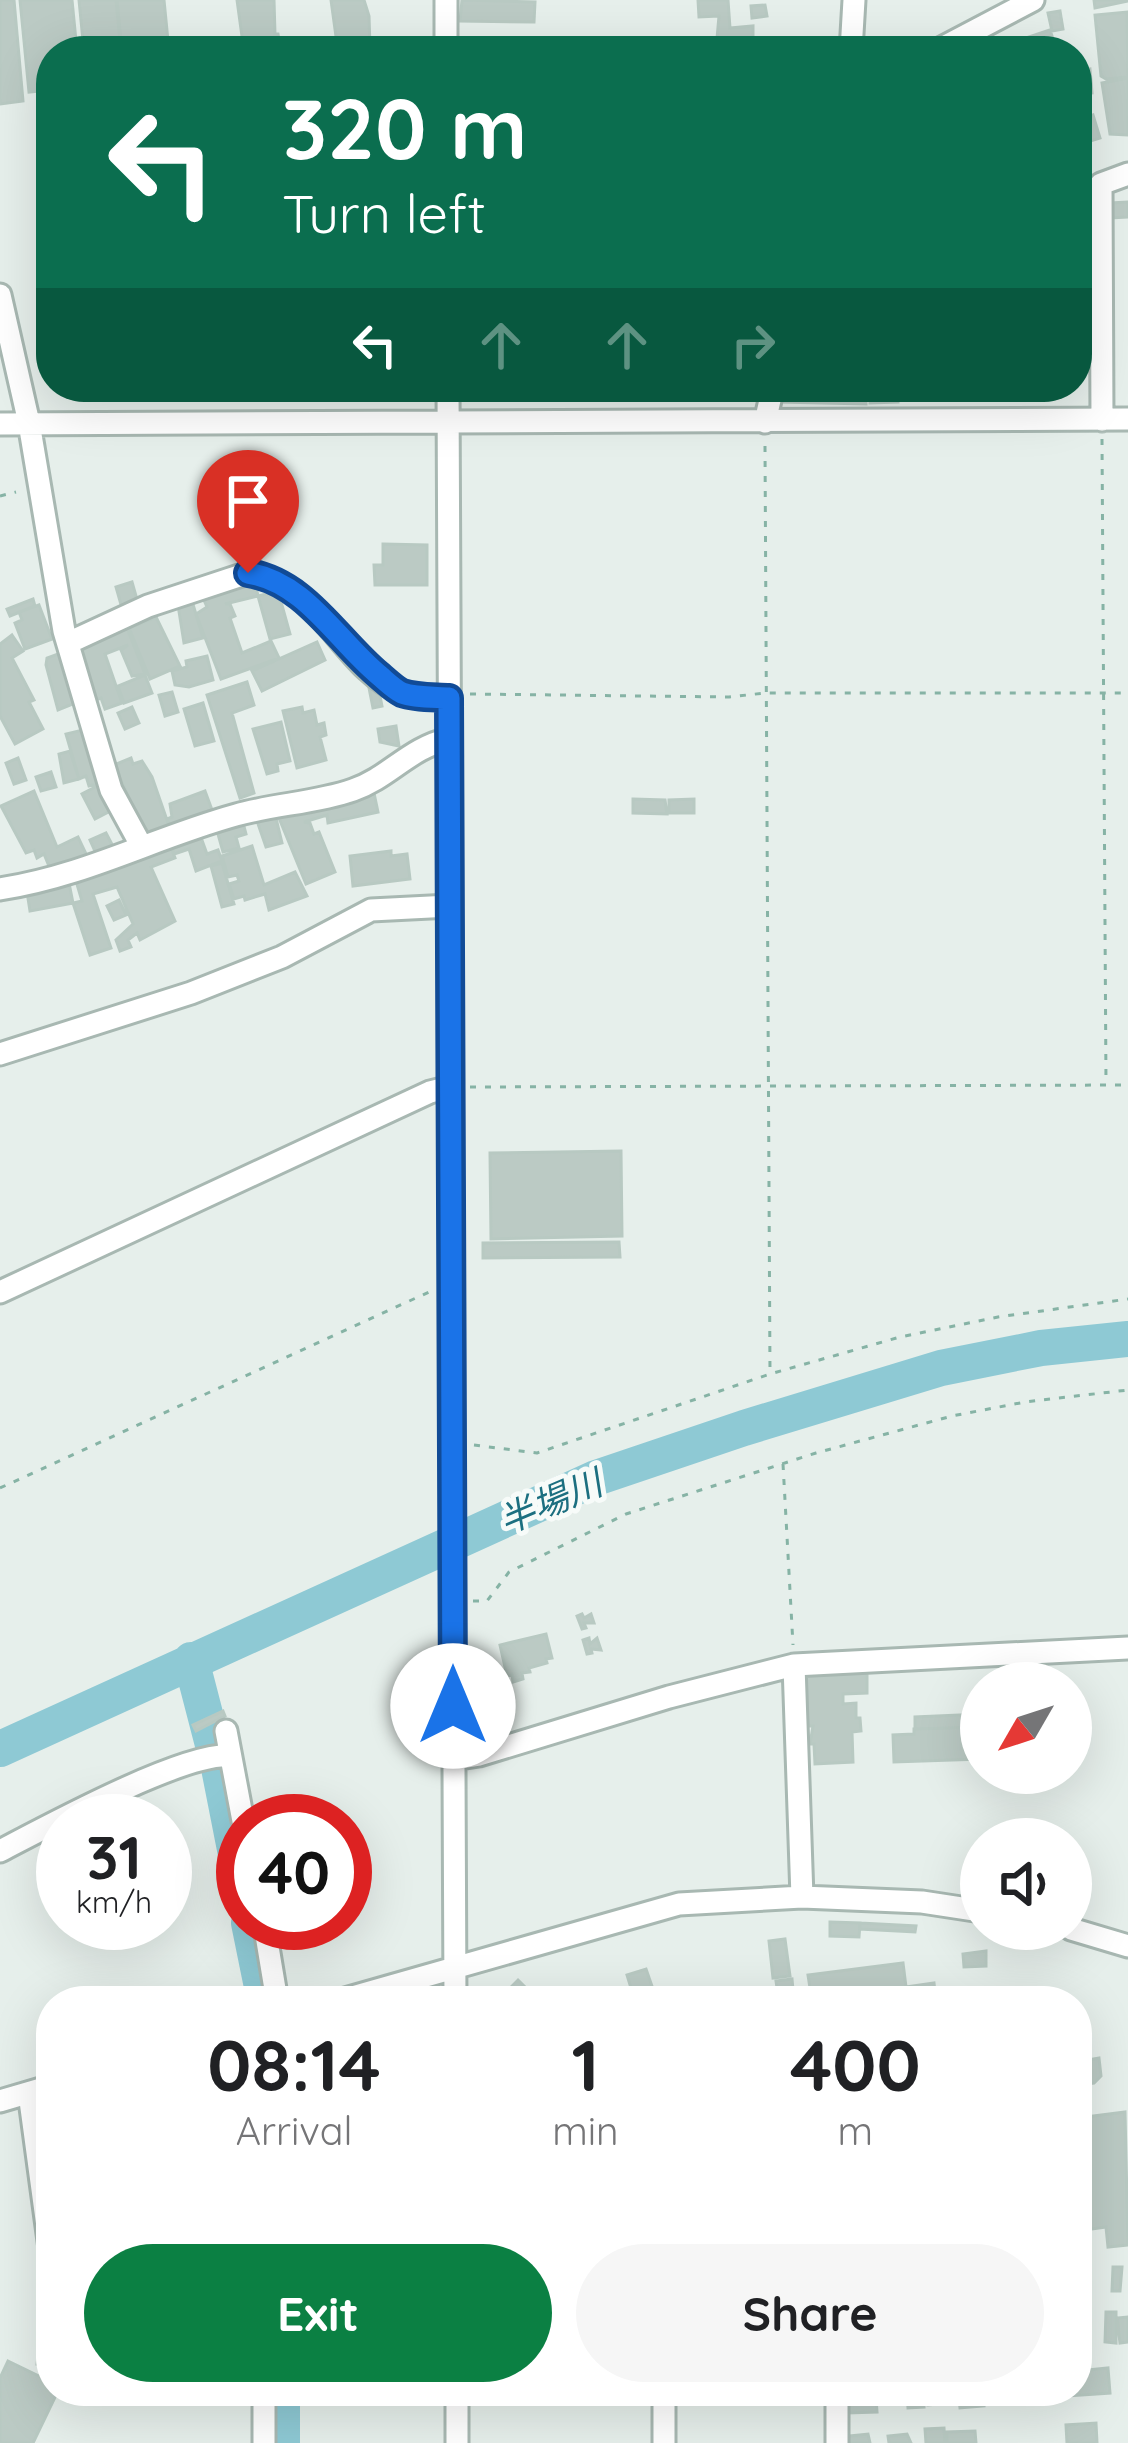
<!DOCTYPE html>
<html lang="en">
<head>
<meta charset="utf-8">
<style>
	body { margin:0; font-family:Quicksand,"Noto Sans JP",sans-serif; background:#f6f6f6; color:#202124; height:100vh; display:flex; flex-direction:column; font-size:45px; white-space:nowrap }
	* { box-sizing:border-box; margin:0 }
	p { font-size:39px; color:#757577 }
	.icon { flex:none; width:66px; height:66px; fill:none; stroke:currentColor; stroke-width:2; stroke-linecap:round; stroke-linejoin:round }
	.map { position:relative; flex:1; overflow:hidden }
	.details { position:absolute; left:36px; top:1986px; width:1056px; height:420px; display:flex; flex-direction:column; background:#fff; border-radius:48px; box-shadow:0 12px 48px #0002 }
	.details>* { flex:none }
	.guide { position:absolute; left:36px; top:36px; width:1056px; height:366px; border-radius:48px; box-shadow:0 12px 48px #0002; background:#0b6e4f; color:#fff; overflow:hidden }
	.needle { width:78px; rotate:231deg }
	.controls { position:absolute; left:960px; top:1662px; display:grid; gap:24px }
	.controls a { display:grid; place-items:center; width:132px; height:132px; border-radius:50%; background:#fff; box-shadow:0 12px 48px #0002; font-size:60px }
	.speed { position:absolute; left:36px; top:1794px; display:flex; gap:24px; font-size:60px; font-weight:700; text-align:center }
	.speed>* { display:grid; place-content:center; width:156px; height:156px; border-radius:50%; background:#fff; box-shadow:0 12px 48px #0002; line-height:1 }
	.speed small { font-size:30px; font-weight:400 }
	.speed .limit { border:18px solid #d22; background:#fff; color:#111 }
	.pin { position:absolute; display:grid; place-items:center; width:102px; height:102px; color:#fff; margin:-123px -51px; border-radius:50% 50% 50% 0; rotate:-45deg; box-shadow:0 0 12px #0007 }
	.pin .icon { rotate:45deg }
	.me { position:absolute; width:132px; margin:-66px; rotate:0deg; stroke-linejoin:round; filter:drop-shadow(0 0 9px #0008) }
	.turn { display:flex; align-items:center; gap:42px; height:252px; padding:0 48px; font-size:54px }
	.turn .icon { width:156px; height:156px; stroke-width:2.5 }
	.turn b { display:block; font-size:84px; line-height:102px }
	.lanes { display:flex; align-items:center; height:114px; padding:0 48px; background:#0003; justify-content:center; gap:60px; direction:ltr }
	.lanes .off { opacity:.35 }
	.eta { display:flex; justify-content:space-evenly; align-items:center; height:204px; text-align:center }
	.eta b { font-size:72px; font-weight:700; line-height:84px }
	.primary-button { display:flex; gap:24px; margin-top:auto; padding:24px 48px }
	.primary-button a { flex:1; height:138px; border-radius:72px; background:#0b8043; color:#fff; font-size:48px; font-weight:700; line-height:138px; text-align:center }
	.primary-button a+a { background:#f6f6f6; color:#202124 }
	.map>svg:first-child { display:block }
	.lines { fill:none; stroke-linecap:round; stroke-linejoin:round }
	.river { stroke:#8ec9d4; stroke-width:36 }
	.building { fill:#bbcac4; stroke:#b8c9c2; stroke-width:3 }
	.minor-casing { stroke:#a8b8b2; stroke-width:27 }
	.path { stroke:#86b3a5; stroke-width:3; stroke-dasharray:6 9; stroke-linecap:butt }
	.minor { stroke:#fff; stroke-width:21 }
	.route-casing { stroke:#114b97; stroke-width:30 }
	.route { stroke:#1a73e8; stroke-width:21 }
	.labels { text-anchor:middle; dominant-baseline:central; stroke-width:10; stroke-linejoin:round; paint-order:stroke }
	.water-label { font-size:36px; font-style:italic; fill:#1c6f80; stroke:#f7fbf9 }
</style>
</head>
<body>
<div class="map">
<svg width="1128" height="2443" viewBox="0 0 1128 2443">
	<rect width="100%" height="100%" fill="#e6efeb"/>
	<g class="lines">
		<path class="river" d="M 191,1660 L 219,1768 L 243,1890
			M 0,1749 L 596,1478 L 744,1428 L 941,1368 L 1041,1348 L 1128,1339
			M 249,1923 L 263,1992
			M 282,2443 L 282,2391"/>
	</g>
	<path class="building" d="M 0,0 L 14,0 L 23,101 L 0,104 Z
		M 20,0 L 72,0 L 77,51 L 51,51 L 51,90 L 29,92 Z
		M 79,0 L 116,0 L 121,51 L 84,51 Z
		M 117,0 L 164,0 L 169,51 L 122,51 Z
		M 237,0 L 274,0 L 275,34 L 278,34 L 281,51 L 244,51 Z
		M 331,0 L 364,0 L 369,16 L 370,48 L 338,51 Z
		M 462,0 L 535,2 L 534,22 L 460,21 Z
		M 698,0 L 728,0 L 730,28 L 753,26 L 753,51 L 716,50 L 719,16 L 699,17 Z
		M 1094,0 L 1128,0 L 1128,1 L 1095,8 Z
		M 765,5 L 767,16 L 752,18 L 751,6 Z
		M 1060,11 L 1063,29 L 1052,31 L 1048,13 Z
		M 1127,12 L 1128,77 L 1106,79 L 1101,76 L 1095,15 Z
		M 1050,30 L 1057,51 L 1024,51 L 1020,40 Z
		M 989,33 L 995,45 L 983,51 L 966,51 L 963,45 Z
		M 1090,69 L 1092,93 L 1084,94 L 1081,70 Z
		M 1128,78 L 1128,135 L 1110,134 L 1102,83 Z
		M 1093,115 L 1100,138 L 1077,145 L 1077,148 L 1077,120 Z
		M 1128,202 L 1128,217 L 1111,218 L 1111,203 Z
		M 866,387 L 866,404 L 780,402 L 786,388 L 791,387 Z
		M 870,387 L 898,387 L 898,402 L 870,403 Z
		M 383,544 L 427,545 L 427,585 L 375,585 L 374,565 L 383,565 Z
		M 132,582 L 138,603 L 122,608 L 116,587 Z
		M 255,582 L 258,596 L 225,604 L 230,604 L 235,616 L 230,618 L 242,653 L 271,641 L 279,658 L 221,679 L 196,614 L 207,607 L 203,598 Z
		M 278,591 L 290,634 L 270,639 L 258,596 Z
		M 33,599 L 35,606 L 10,616 L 7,609 Z
		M 192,601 L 203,638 L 184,643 L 178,605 Z
		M 39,605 L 52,639 L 25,649 L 15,623 L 22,620 L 19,612 Z
		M 156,617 L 180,666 L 150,679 L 129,628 Z
		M 127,628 L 145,674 L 132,676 L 121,650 L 128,645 L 105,654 L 122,703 L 105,709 L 101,698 L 90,702 L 77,651 Z
		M 12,635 L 23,651 L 12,658 L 34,700 L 29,702 L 43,729 L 15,744 L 0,716 L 0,644 Z
		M 317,642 L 325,660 L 262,691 L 252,671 Z
		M 61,653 L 78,702 L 58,710 L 46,665 L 47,658 Z
		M 207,656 L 213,680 L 189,687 L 175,685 L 172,671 L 187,667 L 186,661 Z
		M 145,675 L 152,693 L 124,703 L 118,686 Z
		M 247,682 L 254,705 L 232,713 L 254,793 L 240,798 L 207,695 Z
		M 378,686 L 382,706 L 373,708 L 369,688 Z
		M 172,692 L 178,712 L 165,716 L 159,695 Z
		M 203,703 L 214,741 L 195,746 L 184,709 Z
		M 132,707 L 139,723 L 125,729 L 118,713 Z
		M 302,707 L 303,713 L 314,710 L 317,725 L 324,723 L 326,735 L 320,737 L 326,760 L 297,768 L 283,711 Z
		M 281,722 L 290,761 L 277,764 L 278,771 L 267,774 L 253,729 Z
		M 396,726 L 399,746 L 380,742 L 378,729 Z
		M 87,729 L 102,783 L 89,786 L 86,776 L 79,779 L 66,734 Z
		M 70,751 L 79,779 L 64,783 L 59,754 Z
		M 18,758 L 26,780 L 14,784 L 6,763 Z
		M 131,758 L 133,764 L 142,761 L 152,777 L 169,826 L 146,835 L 114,765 Z
		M 51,772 L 56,787 L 41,791 L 36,777 Z
		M 101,784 L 114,809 L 95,819 L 82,794 Z
		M 34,791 L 57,847 L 78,837 L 87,856 L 51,871 L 44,854 L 37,858 L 34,850 L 26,853 L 1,806 Z
		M 205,791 L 212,810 L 170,826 L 167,819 L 172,817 L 170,804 Z
		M 374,793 L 378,812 L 328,823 L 327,815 L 304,822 L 310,823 L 314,834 L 319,832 L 335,872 L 306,884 L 279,818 Z
		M 633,799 L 665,800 L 667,814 L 633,813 Z
		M 694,799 L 694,813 L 669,813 L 669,800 Z
		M 274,810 L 282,843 L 266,847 L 255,815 Z
		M 242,819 L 246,834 L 236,837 L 239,848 L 223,852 L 216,827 Z
		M 199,832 L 207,854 L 218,850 L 222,861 L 196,871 L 189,849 L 174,854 L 170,842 Z
		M 106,833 L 115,850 L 98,858 L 90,840 Z
		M 170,845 L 175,858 L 151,867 L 175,921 L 140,940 L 137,933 L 128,940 L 131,947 L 120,951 L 116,940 L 133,924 L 117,887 L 93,894 L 111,948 L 90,955 L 73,903 L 82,901 L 76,881 Z
		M 252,846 L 264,885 L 295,872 L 307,896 L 269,910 L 265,894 L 245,900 L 244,896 L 234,899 L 229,884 L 239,881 L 237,875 L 228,877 L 222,856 Z
		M 391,851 L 391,856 L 407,854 L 410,879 L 353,886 L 350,856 Z
		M 222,863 L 234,904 L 222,907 L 211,866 Z
		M 69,883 L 73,903 L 30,911 L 27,892 Z
		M 119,900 L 126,915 L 114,920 L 107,906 Z
		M 621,1151 L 622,1236 L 491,1239 L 490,1153 Z
		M 619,1242 L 620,1257 L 483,1258 L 483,1243 Z
		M 582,1614 L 584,1618 L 591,1614 L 594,1623 L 584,1623 L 586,1628 L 582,1629 L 577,1616 Z
		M 546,1634 L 552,1658 L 546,1659 L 547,1663 L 529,1668 L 530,1672 L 522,1673 L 523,1679 L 513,1682 L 512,1675 L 507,1676 L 500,1645 Z
		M 589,1638 L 590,1644 L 597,1638 L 601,1650 L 591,1649 L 592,1653 L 587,1654 L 583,1640 Z
		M 867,1672 L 867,1693 L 843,1694 L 843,1704 L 856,1703 L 856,1718 L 860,1718 L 861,1731 L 852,1732 L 853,1762 L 815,1764 L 814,1744 L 810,1744 L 813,1726 L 809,1726 L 805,1708 L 806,1674 Z
		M 223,1711 L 225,1716 L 196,1731 L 193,1725 Z
		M 981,1714 L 981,1727 L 915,1729 L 915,1717 Z
		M 981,1727 L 981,1759 L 894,1762 L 893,1735 L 914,1734 L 914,1729 Z
		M 830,1922 L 860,1923 L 859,1937 L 830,1936 Z
		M 860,1923 L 916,1926 L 915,1932 L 860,1929 Z
		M 785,1939 L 790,1976 L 773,1978 L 769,1941 Z
		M 986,1951 L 986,1966 L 964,1967 L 963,1954 Z
		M 903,1963 L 906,1987 L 934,1983 L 936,2001 L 812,2001 L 808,1975 Z
		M 646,1969 L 654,1992 L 634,1998 L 627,1975 Z
		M 792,1979 L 794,2001 L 779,2001 L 776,1981 Z
		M 518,1980 L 527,1989 L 518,1998 L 520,2001 L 497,2001 Z
		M 1087,2032 L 1088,2060 L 1099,2058 L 1101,2076 L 1094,2083 L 1077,2085 L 1077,2033 Z
		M 1125,2112 L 1128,2245 L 1108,2247 L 1106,2227 L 1077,2231 L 1077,2118 Z
		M 1113,2267 L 1122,2267 L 1120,2291 L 1112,2291 Z
		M 1087,2302 L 1090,2332 L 1077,2333 L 1077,2303 Z
		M 1106,2312 L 1116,2312 L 1116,2343 L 1105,2342 Z
		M 1128,2317 L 1128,2342 L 1120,2343 L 1117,2318 Z
		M 39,2348 L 51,2350 L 51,2365 L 37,2364 Z
		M 8,2361 L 51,2382 L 51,2391 L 58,2391 L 33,2443 L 0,2443 L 0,2378 Z
		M 1108,2368 L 1110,2393 L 1068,2396 L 1068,2391 L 1077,2391 L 1077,2371 Z
		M 846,2391 L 884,2391 L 884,2397 L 876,2397 L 877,2412 L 847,2413 Z
		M 907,2391 L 923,2391 L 924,2407 L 908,2408 Z
		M 927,2391 L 951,2391 L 952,2403 L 928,2405 Z
		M 958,2391 L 983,2391 L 984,2406 L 960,2408 Z
		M 1004,2391 L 1019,2391 L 1020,2403 L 1005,2404 Z
		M 1096,2423 L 1097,2443 L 1067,2443 L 1066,2425 Z
		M 944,2428 L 945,2443 L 926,2443 L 925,2429 Z
		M 975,2431 L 976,2443 L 947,2443 L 947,2432 Z
		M 868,2434 L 870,2443 L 848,2443 L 848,2436 Z
		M 907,2434 L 911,2443 L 889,2443 L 888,2436 Z"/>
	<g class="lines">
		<defs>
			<path id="minor" d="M 446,0 L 446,51
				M 851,51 L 854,0
				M 936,51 L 1033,0
				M 0,295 L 29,423 L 64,631 L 111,790 L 142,847
				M 448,387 L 455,2001
				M 1102,420 L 1101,184 L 1128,174
				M 765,422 L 773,387
				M 0,424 L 1128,419
				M 68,643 L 148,606 L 248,573 C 323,585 340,667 402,693 C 416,698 435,697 449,697
				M 0,889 C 88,875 153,838 236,815 C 275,804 316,803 353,790 C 390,777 409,748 449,739
				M 0,1054 L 191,993 L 282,957 L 371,910 L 450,906
				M 0,1292 L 430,1092 L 450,1087
				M 794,1665 L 802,1897
				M 226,1731 L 243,1821
				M 453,1759 L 479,1755 L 669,1697 L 794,1665 L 1128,1648
				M 0,1851 C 46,1827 184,1752 230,1756
				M 264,1923 L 277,2001
				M 1071,1929 L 1128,1946
				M 338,2001 L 679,1904 L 802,1897 L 922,1902 L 981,1911
				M 29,2093 L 51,2256
				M 0,2101 L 51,2086
				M 457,2391 L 457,2443
				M 837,2391 L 837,2443
				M 264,2443 L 264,2391
				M 664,2443 L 664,2391"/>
		</defs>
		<use href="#minor" class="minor-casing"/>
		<path class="path" d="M 1102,439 L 1106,1084
			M 765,446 L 770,1374
			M 0,496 L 16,492
			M 470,694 L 729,697 L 765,693 L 1128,693
			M 470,1087 L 1128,1085
			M 474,1445 L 537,1453 L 770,1374 L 900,1337 L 998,1317 L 1128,1299
			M 783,1464 L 793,1645
			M 0,1488 L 429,1292
			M 473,1601 L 487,1601 L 509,1572 L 626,1514 L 816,1453 L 952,1416 L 1025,1402 L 1128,1390"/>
		<use href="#minor" class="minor"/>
	</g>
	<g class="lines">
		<defs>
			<path id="route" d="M 248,573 C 306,582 337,641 380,676 C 387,682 394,689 402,693 C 416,698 435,697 449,698 L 453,1706"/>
		</defs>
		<use href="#route" class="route-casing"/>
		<use href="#route" class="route"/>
	</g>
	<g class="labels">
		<g class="water-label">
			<text transform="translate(550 1501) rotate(-23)">半場川</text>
		</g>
	</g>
</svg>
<div class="controls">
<a><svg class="needle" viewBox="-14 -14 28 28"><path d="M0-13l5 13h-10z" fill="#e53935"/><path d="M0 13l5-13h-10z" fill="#757577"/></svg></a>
<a><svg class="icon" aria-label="sound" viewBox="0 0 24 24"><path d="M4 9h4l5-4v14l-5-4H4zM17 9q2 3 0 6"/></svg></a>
</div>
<div class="speed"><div>31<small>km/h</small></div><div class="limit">40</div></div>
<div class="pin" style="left:248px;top:573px;background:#d93025"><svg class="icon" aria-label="arrive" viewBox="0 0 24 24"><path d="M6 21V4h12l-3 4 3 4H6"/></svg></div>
<svg class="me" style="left:453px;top:1706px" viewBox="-20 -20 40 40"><circle r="19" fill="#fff"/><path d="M0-13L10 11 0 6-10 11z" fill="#1a73e8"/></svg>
<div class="guide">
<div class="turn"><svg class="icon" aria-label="left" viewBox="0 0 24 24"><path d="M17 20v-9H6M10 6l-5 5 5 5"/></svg><div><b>320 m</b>Turn left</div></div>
<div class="lanes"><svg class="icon" aria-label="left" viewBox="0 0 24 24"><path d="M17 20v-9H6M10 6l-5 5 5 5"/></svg><svg class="icon off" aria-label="ahead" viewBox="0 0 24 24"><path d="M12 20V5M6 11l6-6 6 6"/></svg><svg class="icon off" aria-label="ahead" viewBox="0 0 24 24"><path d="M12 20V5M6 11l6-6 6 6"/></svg><svg class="icon off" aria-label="right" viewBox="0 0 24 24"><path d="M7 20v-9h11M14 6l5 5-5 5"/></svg></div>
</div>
<section class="details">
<div class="eta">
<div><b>08:14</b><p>Arrival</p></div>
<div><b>1</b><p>min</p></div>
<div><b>400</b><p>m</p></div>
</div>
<div class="primary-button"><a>Exit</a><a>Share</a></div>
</section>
</div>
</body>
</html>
